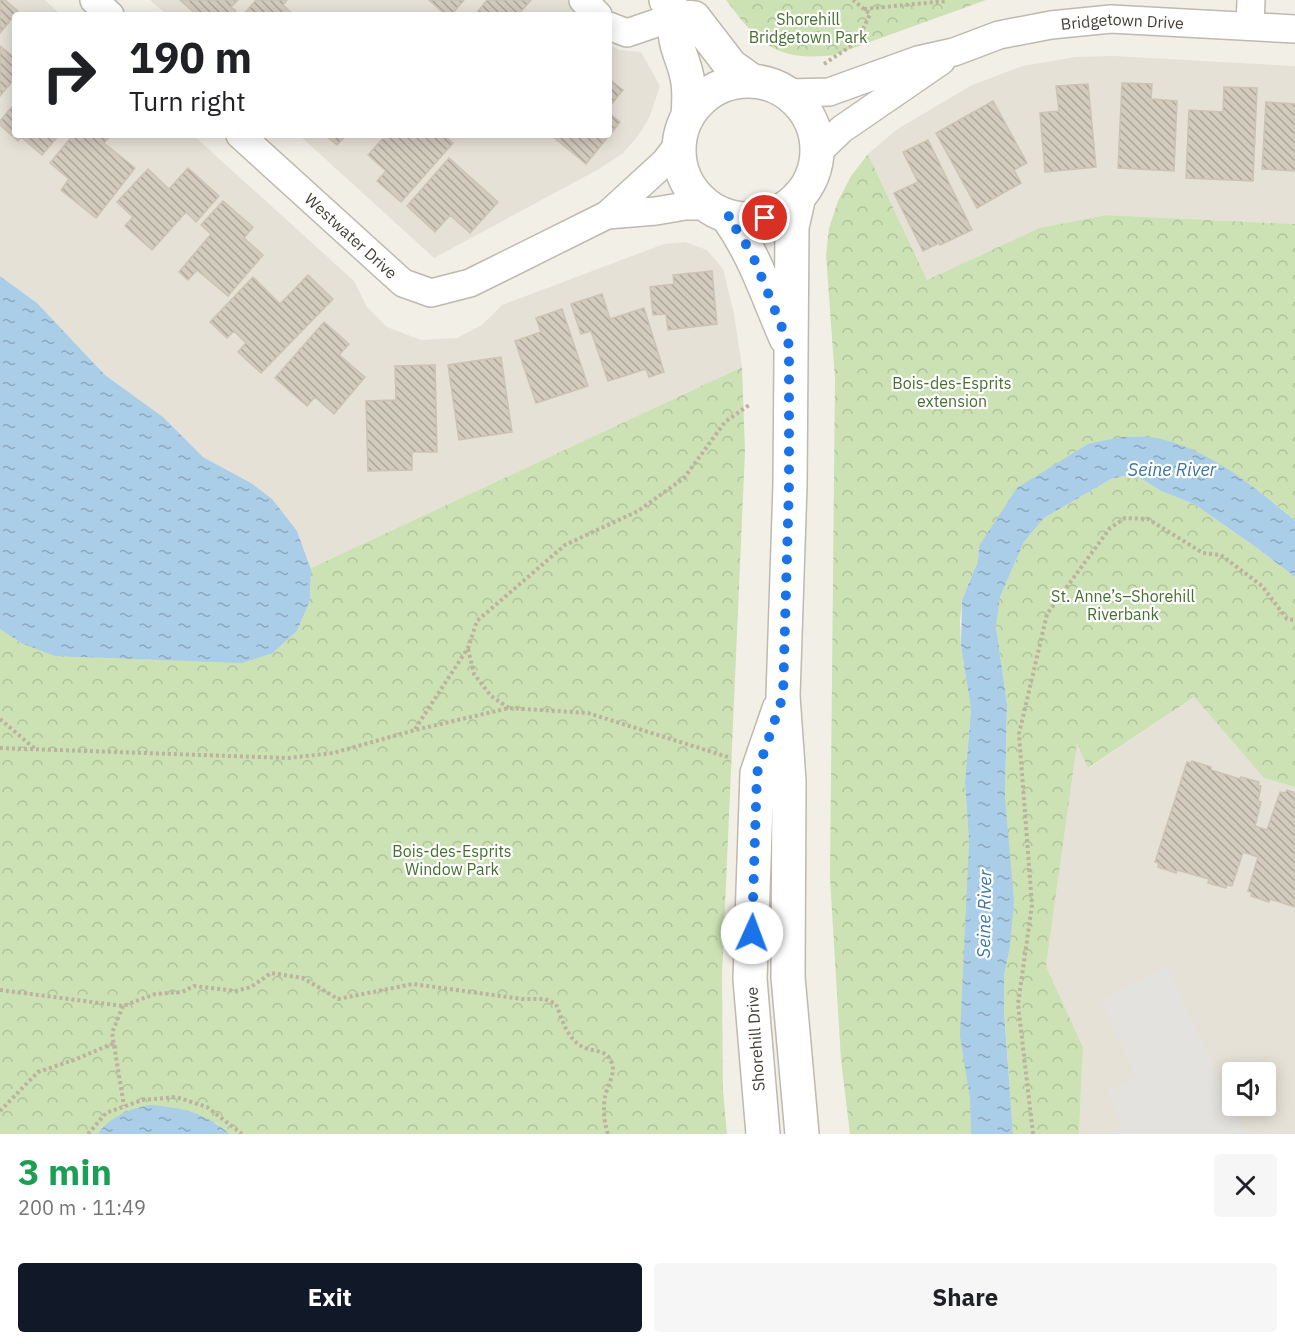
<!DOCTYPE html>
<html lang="en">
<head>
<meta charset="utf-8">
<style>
	body { margin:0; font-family:"IBM Plex Sans",sans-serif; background:#f6f6f6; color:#202124; height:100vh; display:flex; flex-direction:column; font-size:22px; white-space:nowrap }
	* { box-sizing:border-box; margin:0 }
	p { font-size:20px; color:#757577 }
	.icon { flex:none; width:33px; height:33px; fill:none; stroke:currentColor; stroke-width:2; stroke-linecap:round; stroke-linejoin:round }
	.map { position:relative; height:1134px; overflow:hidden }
	.drawer { display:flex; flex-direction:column; background:#fff; flex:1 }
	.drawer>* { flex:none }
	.guide { position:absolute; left:12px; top:12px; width:600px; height:126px; border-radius:6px; box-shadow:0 3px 15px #0003; background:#fff; color:#202124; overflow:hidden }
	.tools { position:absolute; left:1222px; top:1062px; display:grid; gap:12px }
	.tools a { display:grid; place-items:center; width:54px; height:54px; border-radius:6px; background:#fff; box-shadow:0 3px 15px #0003; font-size:30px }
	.pin { position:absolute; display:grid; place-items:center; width:51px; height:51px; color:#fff; margin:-26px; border:3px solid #fff; border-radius:50%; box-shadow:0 2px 6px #0007 }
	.me { position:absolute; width:66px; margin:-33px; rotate:2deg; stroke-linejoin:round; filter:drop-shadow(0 0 4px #0008) }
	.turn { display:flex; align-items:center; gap:21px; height:126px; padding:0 18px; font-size:27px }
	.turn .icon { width:78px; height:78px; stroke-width:2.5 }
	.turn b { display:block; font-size:42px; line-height:51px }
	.round { display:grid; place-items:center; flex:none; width:63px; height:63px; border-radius:6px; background:#f6f6f6 }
	.overview { display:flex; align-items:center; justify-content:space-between; height:102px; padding:0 18px }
	h1 { font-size:36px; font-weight:700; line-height:45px; color:#1e9e55 }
	.cta { display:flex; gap:12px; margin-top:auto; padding:12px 18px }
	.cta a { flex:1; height:69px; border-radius:6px; background:#111827; color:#fff; font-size:24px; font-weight:700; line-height:69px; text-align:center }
	.cta a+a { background:#f6f6f6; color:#202124 }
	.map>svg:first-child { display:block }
	.residential { fill:#e5e1d6; fill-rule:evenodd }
	.forest { fill:url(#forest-crowns) }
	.parking { fill:#e3e2df }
	.water { fill:url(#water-ripples) }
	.building { fill:url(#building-back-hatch); stroke:#ccc3b2; stroke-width:1.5 }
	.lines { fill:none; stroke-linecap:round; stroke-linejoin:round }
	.minor-casing { stroke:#bfb9ae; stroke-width:30 }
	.tertiary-casing { stroke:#bfb9ae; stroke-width:36 }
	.path { stroke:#bcb29e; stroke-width:4; stroke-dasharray:3 3; stroke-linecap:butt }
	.minor { stroke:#fff; stroke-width:27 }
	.tertiary { stroke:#fff; stroke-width:33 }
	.route { stroke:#1a73e8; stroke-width:10; stroke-dasharray:0 18 }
	.labels { text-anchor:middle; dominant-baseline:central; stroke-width:4.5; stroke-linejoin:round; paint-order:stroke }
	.park-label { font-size:16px; fill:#466f30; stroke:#fff }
	.street-label { font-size:16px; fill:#443f37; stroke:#fff }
	.water-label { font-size:18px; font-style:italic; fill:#3c75a4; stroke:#fff }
</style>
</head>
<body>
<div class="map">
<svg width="1295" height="1134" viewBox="0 0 1295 1134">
	<defs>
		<pattern id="forest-crowns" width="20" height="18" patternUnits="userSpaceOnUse" patternTransform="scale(1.5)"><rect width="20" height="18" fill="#cce2b4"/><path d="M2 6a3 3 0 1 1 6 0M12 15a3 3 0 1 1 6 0" fill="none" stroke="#b0c39b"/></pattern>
		<pattern id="water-ripples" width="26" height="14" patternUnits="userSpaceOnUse" patternTransform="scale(1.5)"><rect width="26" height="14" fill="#aacde8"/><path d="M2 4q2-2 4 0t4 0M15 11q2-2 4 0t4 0" fill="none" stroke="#8ca8bd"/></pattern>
		<pattern id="building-back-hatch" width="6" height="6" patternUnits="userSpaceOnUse" patternTransform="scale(1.5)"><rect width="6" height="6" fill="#d2cbbe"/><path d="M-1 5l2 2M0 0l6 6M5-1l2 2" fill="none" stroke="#aca69b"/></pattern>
	</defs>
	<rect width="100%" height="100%" fill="#f2efe7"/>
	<path class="residential" d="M 0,0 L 45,0 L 61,15 L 15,15 L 15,135 L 193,135 L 354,281 L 367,307 L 387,327 L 421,340 L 457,338 L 482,325 L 502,305 L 664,244 L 685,242 L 707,250 L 723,269 L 734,314 L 742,367 L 311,568 L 297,531 L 251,483 L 203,457 L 163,417 L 105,375 L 37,303 L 0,276 Z
		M 150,0 L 567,0 L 580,15 L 167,15 Z
		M 609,44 L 619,50 L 641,52 L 660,86 L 649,118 L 638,136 L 623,153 L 599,169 L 434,258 L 299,135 L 609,135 Z
		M 1113,56 L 1295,66 L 1295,224 L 1106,215 L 1039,228 L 927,280 L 868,154 L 896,130 L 972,85 L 1023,66 L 1075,57 Z
		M 1194,697 L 1264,778 L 1295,787 L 1295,1134 L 1079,1134 L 1083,1047 L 1046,966 L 1077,742 L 1089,768 ZM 1233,1072 L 1266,1072 L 1266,1106 L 1233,1106 Z"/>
	<path class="forest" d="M 726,0 L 986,0 L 834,55 C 776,62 759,44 726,0 Z
		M 868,154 L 927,280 L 1039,228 L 1106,215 L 1295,224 L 1295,521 C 1251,482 1208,451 1150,437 L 979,546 L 978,561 L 962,600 L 960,622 L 961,646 L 971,709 L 965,782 L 969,843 L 968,902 L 971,1134 L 850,1134 L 841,1060 L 830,878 L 835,379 L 826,255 L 829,228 L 838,201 L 851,176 Z
		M 742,367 L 745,451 L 722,975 L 723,1091 L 727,1134 L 230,1134 L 216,1123 L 102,1127 L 98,1134 L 0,1134 L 0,629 L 21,643 L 273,653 L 297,631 L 310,601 L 311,568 Z
		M 1128,475 L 1142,479 L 1161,491 L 1194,504 L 1257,548 L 1295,577 L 1295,787 L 1264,778 L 1194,697 L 1088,768 L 1077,744 L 1046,966 L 1083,1047 L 1079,1134 L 1013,1134 L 1004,1010 L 1004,976 L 1010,947 L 1005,797 L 1007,704 L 996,626 L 997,610 L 1000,597 L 1024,542 L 1044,518 L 1111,479 Z"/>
	<path class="parking" d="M 1168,967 L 1245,1134 L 1111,1134 L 1122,1127 L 1107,1091 L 1137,1077 L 1100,1000 Z"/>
	<path class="water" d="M 0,276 L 37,303 L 105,375 L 163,417 L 203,457 L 251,483 L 272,499 L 297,531 L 311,569 L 310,601 L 297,631 L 273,653 L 242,663 L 55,656 L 21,643 L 0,629 Z
		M 1122,437 C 1131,437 1141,436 1150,437 C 1202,444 1256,487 1295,521 L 1295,577 L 1257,548 L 1194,504 L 1161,491 L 1142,479 L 1128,475 L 1111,479 L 1044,518 L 1024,542 L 1000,597 L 996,626 L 1007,704 L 1005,797 L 1014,902 L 1010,947 L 1004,976 L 1004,1011 L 1013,1134 L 971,1134 L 970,1098 L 960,1036 L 969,843 L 965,782 L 971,709 L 961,646 L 962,600 L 978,561 L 979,546 L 1017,488 L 1088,444 Z
		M 150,1105 C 184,1108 203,1112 230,1134 L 98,1134 C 107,1118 132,1108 150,1105 Z"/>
	<path class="building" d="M 0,0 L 5,0 L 18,11 L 0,33 Z
		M 180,0 L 238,0 L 231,7 L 236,11 L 232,15 L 197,15 Z
		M 256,0 L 287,0 L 283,5 L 294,15 L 243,15 Z
		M 429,0 L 464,0 L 451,15 L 446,15 Z
		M 487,0 L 531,0 L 518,15 L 475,15 Z
		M 0,46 L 15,58 L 15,78 L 0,96 Z
		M 609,79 L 623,90 L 609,107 Z
		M 1122,83 L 1152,84 L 1151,99 L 1177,101 L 1174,171 L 1118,168 Z
		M 1088,84 L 1096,167 L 1045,172 L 1040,113 L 1059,111 L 1056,86 Z
		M 1224,87 L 1257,88 L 1253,181 L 1186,178 L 1189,110 L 1223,112 Z
		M 993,101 L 1027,163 L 1014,170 L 1021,183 L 977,208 L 936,133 Z
		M 1266,102 L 1295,104 L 1295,171 L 1262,169 Z
		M 15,103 L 15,135 L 59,135 L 42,155 L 21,137 L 18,141 L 0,125 L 0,121 Z
		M 609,113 L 620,122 L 586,164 L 551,135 L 609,135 Z
		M 73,135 L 111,135 L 104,143 L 135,168 L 96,218 L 61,190 L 69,179 L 50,163 Z
		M 325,135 L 346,135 L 337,145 Z
		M 386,135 L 443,135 L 453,143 L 401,202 L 377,181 L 386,171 L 368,155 Z
		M 928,140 L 972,230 L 940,245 L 939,243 L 923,251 L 894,193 L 918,182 L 903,152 Z
		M 449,158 L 498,202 L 470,233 L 450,215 L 435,232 L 407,206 Z
		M 188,168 L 219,196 L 196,222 L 186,212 L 152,250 L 125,226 L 133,217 L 117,202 L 148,169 L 169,189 Z
		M 223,201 L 253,227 L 244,238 L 263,255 L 228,296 L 197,270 L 188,280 L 179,272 L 211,234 L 201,225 Z
		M 712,271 L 717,324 L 668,330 L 666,314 L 653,315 L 650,287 L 674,284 L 673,275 Z
		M 308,275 L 333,299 L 261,373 L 238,352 L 246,343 L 234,331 L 227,338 L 210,322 L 253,277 L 280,304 Z
		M 602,294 L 610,319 L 644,308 L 664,372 L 649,377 L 646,369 L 608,381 L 591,331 L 581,334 L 571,304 Z
		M 562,309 L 588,386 L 536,403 L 515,341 L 541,332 L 536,318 Z
		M 324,322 L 349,344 L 339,355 L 365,377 L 334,414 L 315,397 L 307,406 L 275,378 Z
		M 501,357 L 512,432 L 459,440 L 448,365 Z
		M 435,365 L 437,452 L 412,452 L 412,470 L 368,471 L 366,401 L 396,400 L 395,366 Z
		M 1192,761 L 1211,767 L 1211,770 L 1240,779 L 1241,777 L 1259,782 L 1258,785 L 1261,786 L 1258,801 L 1261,802 L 1255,826 L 1267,830 L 1280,792 L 1285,793 L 1287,790 L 1295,793 L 1295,907 L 1270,899 L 1269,902 L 1251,896 L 1252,893 L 1248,891 L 1258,857 L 1243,852 L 1232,886 L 1227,885 L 1226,888 L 1208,883 L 1209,879 L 1177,870 L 1176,873 L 1158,867 L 1159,863 L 1155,862 L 1187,762 L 1191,763 Z"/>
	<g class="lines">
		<defs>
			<g id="minor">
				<path d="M 94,0 L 110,15"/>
				<path d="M 583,0 L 598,15"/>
				<path d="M 609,26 L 627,33 L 677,16"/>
				<path d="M 1250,26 L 1251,0"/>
				<path id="s1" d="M 788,93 L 829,92 L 918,60 L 954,52 L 999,35 L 1051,25 L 1111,19 L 1295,29"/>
				<path id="s2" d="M 240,135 L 403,283 L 431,293 L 470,283 L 607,215 L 665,162 L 680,142"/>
				<path d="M 818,152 L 842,129 L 941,61"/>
				<path d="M 607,215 L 656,211 L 685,206 L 705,206"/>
			</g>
			<path id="tertiary" d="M 666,0 L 677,16 C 671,44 682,52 687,77 C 690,90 689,103 688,116
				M 677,16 L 694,18 L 731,66 L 752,81
				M679 150a69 69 0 1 1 138 0a69 69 0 1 1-138 0Z
				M 799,196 L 792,227 L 790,485 L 783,696 L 789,781 L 788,977 L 802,1134
				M 727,216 C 755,255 767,295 786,338
				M 763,1134 L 750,979 L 757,773 L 779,709"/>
		</defs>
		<use href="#minor" class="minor-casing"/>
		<use href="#tertiary" class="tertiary-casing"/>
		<path class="path" d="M 864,9 L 946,1
			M 824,64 L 857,42 L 870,14 L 853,0
			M 468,649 L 474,674 L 491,696 L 509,708
			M 0,719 L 35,749
			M 415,729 L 468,648 L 477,621 L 565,545 L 638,511 L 684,478 L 725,422 L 749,405
			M 0,748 L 288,758 L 333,753 L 415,730 L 509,708 L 588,713 L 731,758
			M 0,990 L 123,1006 L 155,994 L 182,992 L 194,986 L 236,991 L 251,987 L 271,973 L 303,978 L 338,999 L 413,984 L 522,999 L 545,999 L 556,1004 C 562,1019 567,1039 583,1047 C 592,1052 606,1049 611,1061 C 617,1072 607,1086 605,1097 C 603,1110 604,1122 608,1134
			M 123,1006 L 112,1033 L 124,1106
			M 0,1111 L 38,1072 L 74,1060 L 114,1043
			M 88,1134 L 106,1113 L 142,1100 L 176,1097 L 207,1107 L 242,1134
			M 1033,1134 L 1018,1004 L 1032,905 L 1019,734 L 1047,614 L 1110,528 L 1125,518 L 1148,519 L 1203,553 L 1221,555 L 1262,586 L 1287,619 L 1295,620"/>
		<use href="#minor" class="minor"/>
		<use href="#tertiary" class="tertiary"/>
	</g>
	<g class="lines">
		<path class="route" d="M 752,933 L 757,773 L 783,696 L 789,485 L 789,345 L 755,261 L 743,239 L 727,216 L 751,220 L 765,218"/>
	</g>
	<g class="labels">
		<g class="park-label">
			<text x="808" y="19">Shorehill<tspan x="808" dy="18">Bridgetown Park</tspan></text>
			<text x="952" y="383">Bois-des-Esprits<tspan x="952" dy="18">extension</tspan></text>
			<text x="1123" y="596">St. Anne’s–Shorehill<tspan x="1123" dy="18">Riverbank</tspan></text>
			<text x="452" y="851">Bois-des-Esprits<tspan x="452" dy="18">Window Park</tspan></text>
		</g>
		<g class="street-label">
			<text stroke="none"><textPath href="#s1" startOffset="345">Bridgetown Drive</textPath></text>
			<text stroke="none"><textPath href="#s2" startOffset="150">Westwater Drive</textPath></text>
			<text transform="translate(755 1039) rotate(-94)">Shorehill Drive</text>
		</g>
		<g class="water-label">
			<text x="1172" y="469">Seine River</text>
			<text transform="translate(984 914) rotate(-89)">Seine River</text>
		</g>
	</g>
</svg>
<div class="tools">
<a><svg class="icon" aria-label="sound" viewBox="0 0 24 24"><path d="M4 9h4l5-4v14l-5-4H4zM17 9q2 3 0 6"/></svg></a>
</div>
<div class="pin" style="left:765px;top:218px;background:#d93025"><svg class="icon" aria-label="arrive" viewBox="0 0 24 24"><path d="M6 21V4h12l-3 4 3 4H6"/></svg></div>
<svg class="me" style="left:752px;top:933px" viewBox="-20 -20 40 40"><circle r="19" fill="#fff"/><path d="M0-13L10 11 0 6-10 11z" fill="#1a73e8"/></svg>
<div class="guide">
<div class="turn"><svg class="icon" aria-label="right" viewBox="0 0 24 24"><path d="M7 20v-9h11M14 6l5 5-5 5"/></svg><div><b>190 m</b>Turn right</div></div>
</div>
</div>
<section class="drawer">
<div class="overview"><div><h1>3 min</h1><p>200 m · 11:49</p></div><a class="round"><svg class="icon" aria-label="close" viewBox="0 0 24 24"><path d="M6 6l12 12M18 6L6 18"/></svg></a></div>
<div class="cta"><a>Exit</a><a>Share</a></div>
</section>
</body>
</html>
